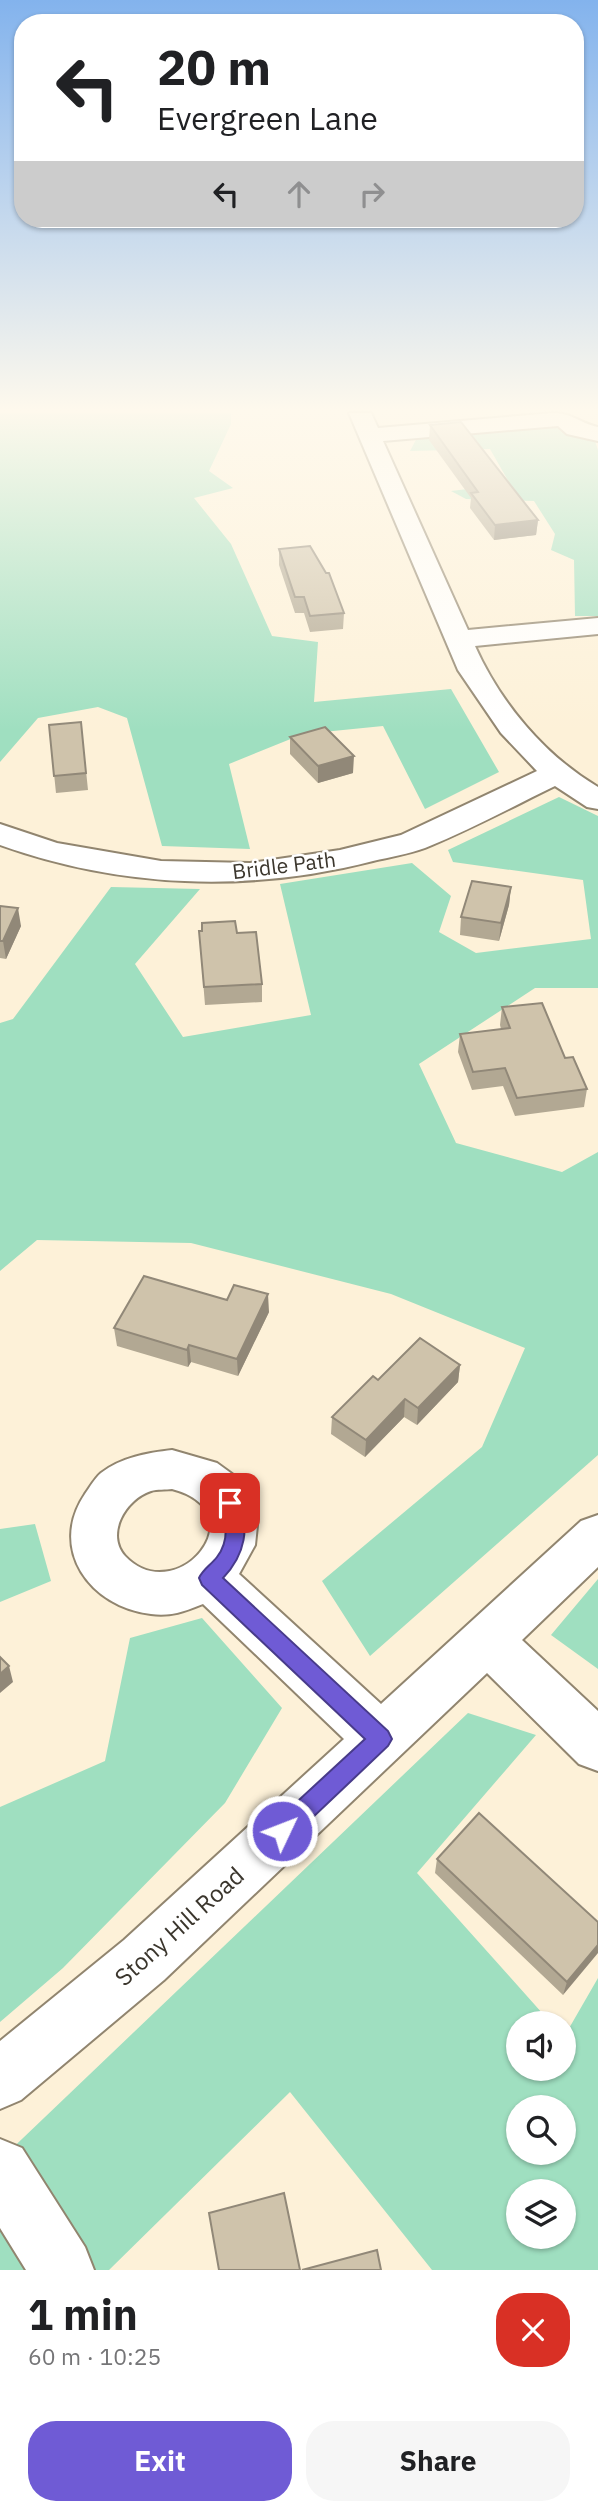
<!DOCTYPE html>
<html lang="en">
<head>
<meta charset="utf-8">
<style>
	body { margin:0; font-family:"IBM Plex Sans",sans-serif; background:#f6f6f6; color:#202124; height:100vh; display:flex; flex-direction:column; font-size:26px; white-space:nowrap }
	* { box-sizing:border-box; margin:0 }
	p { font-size:23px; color:#757577 }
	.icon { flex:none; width:38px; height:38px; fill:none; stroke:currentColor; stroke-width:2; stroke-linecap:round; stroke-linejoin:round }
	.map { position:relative; height:2270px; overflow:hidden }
	.details { display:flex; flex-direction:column; background:#fff; flex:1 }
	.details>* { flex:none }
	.top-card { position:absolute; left:14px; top:14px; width:570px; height:214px; border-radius:28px; box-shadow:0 2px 5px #0004; background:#fff; color:#202124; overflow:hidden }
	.controls { position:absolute; left:506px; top:2011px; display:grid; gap:14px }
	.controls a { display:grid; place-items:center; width:70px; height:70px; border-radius:50%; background:#fff; box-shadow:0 2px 5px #0004; font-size:35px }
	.pin { position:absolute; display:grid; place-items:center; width:60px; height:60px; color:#fff; margin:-30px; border-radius:14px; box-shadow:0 4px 10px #0006 }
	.me { position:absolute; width:77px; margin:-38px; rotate:47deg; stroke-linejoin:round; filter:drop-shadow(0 0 5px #0008) }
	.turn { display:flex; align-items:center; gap:24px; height:147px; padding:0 28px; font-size:32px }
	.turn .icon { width:91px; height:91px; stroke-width:2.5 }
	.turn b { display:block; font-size:49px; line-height:60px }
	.lanes { display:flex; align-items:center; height:66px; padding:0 28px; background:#0003; justify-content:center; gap:35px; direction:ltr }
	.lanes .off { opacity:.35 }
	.round { display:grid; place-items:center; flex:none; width:74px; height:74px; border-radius:28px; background:#f6f6f6 }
	.summary { display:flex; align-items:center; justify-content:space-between; height:119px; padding:0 28px }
	h1 { font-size:42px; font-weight:800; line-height:52px }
	.button { display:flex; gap:14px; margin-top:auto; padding:14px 28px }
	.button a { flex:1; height:80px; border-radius:28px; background:#6f5bd5; color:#fff; font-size:28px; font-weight:800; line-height:80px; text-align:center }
	.button a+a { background:#f6f6f6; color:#202124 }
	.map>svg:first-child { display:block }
	.green { fill:#9fdfc0; fill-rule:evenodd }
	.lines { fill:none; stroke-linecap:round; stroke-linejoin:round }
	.minor-casing { stroke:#91856f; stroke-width:4 }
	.minor { fill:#fff; fill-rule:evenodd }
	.wall { fill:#b2a893 }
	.shaded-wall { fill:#918878 }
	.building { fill:#cfc3ab; stroke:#918878; stroke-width:2 }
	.route { fill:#6f5bd5; stroke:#483b8a; stroke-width:2 }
	.labels { text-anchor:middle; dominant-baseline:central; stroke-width:5; stroke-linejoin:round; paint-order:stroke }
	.street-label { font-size:21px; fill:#3b362d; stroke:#fff }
	.near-street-label { font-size:24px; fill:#3b362d; stroke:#fff }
</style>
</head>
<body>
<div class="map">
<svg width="598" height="2270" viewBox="0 0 598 2270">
	<rect width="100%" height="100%" fill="#fdf1d8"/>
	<path class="green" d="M 0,413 L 231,413 L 231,424 L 209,471 L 233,488 L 194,498 L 231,544 L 272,636 L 318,642 L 314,702 L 451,689 L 499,772 L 425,809 L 383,726 L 303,734 L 229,764 L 250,849 L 162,846 L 127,718 L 98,707 L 38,718 L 0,762 Z
		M 554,426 L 568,435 L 595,441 L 598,450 L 598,616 L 575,616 L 574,560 L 551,550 L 555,534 L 534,501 L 466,499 L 451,491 L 510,484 L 490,449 L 410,451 L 418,436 Z
		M 559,797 L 598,816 L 598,988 L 535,988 L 419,1064 L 456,1143 L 562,1172 L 598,1152 L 598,1455 L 370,1656 L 322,1581 L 482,1447 L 525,1348 L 391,1294 L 191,1243 L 37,1240 L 0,1271 L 0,1023 L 13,1019 L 111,887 L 200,889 L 135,964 L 183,1037 L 311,1015 L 280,884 L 412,863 L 451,896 L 439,932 L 476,953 L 591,939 L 583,880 L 453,862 L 448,850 Z
		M 35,1524 L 51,1581 L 0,1602 L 0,1529 Z
		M 598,1579 L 598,1669 L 551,1635 Z
		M 202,1618 L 282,1708 L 225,1803 L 63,1968 L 0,2022 L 0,1807 L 105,1761 L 130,1638 Z
		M 468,1713 L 536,1735 L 417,1873 L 551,2023 L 518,2023 L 518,2068 L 564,2068 L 564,2037 L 598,1978 L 598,2270 L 432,2270 L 290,2092 L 109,2270 L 0,2270 L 0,2160 ZM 518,2107 L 564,2107 L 564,2152 L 518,2152 ZM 518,2191 L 564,2191 L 564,2236 L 518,2236 Z"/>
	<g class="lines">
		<defs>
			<path id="minor" d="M 349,413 L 371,413 L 378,428 L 553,413 C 573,413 579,423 598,427 L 598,441 L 567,434 L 558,426 L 383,441 L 468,630 L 598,618 L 598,634 L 475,646 C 500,702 544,755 598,787 L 598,809 L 587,807 L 555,786 C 512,807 469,830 425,848 C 409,854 390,857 373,861 C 249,893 120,888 0,845 L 0,824 L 57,843 L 161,861 L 250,863 L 340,850 L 401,835 L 537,771 L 501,733 L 458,670 Z
				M 172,1450 L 217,1463 L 239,1479 L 258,1516 L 255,1545 L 239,1574 L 381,1704 L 581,1521 L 598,1515 L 598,1567 L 522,1640 L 598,1711 L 598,1771 L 579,1764 L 487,1673 L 164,1980 L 21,2100 L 0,2109 L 0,2041 L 124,1940 L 344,1739 L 203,1604 C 186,1611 170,1617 151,1614 C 90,1607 48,1549 85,1494 C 90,1487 95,1478 101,1473 C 122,1457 147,1453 172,1450 ZM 172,1489 C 260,1512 176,1610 125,1556 C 105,1534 126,1499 151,1491 C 157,1489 166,1490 172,1489 Z
				M 0,2139 L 22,2148 L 85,2247 L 94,2270 L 26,2270 L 0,2228 Z"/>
		</defs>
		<use href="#minor" class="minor-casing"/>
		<use href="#minor" class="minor"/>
	</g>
	<path class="wall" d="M 430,425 L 538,520 L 536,535 L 494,540 L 470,508 L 471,498 L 429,440 Z
		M 279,549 L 344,613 L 343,629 L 310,632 L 304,613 L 295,613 L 279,565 Z
		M 81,722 L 88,790 L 56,793 L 49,725 Z
		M 290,737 L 353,773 L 318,783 L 290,754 Z
		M 511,887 L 509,905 L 499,941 L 460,935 L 461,917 Z
		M 0,906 L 21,926 L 6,959 L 0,958 Z
		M 199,931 L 237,933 L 262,984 L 262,1002 L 205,1005 Z
		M 502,1007 L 587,1089 L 584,1107 L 515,1116 L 503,1086 L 472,1090 L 458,1052 L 460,1034 L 501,1029 L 500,1025 Z
		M 269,1312 L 238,1376 L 191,1362 L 188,1367 L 117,1346 L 114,1328 Z
		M 460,1365 L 458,1382 L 417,1425 L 404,1417 L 365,1457 L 331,1434 L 332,1417 L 378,1380 Z
		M 437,1859 L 598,1922 L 563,1995 L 435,1873 Z"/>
	<path class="shaded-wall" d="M 538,520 L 536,535 L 494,540 L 495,525 Z
		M 354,756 L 353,773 L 318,783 L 318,766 Z
		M 511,887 L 509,905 L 499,941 L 501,923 Z
		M 18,908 L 21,926 L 6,959 L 3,941 Z
		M 268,1294 L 269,1312 L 238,1376 L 237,1359 Z
		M 189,1345 L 191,1362 L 188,1367 L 187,1350 Z
		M 460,1365 L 458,1382 L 417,1425 L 418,1408 Z
		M 405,1399 L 404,1417 L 365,1457 L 366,1440 Z
		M 9,1666 L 13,1682 L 0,1693 L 0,1674 Z
		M 598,1945 L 598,1953 L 563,1995 L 567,1982 Z"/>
	<path class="building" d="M 461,422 L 538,520 L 495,525 L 471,493 L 478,492 L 430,425 Z
		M 310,546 L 326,573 L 329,573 L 344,613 L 310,616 L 304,597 L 295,597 L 279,549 Z
		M 81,722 L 86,773 L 54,776 L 49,725 Z
		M 325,727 L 354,756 L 318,766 L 290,737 Z
		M 472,881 L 511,887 L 501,923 L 461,917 Z
		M 0,906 L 18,908 L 3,941 L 0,941 Z
		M 235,921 L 237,933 L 256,932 L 262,984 L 204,987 L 199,931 L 202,931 L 202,923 Z
		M 542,1003 L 565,1058 L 573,1057 L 587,1089 L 517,1098 L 505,1068 L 473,1072 L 460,1034 L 510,1028 L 502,1007 Z
		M 144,1276 L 227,1300 L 234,1285 L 268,1294 L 237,1359 L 189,1345 L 187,1350 L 114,1328 Z
		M 420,1338 L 460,1365 L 418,1408 L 405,1399 L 366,1440 L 332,1417 L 373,1376 L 378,1380 Z
		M 0,1657 L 9,1666 L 0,1674 Z
		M 479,1813 L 598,1922 L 598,1945 L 567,1982 L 437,1859 Z
		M 284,2193 L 300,2270 L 219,2270 L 209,2213 Z
		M 377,2250 L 381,2270 L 302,2270 Z"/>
	<linearGradient id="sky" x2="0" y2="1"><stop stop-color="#83b3ed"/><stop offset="0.56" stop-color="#fef9ed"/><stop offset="1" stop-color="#fef9ed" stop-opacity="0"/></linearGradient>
	<rect width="598" height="731" fill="url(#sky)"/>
	<path class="route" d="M 230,1495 L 237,1497 C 251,1527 245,1555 223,1578 L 388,1731 L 392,1739 L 388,1746 L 290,1839 L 282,1842 L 274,1839 L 271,1831 L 274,1823 L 365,1739 L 202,1585 L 199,1578 C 203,1569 211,1565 217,1557 C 230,1540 226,1521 221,1503 L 223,1497 Z"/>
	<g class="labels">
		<g class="street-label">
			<text transform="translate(284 865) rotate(-7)">Bridle Path</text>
		</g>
		<g class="near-street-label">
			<text transform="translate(179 1926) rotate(-42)">Stony Hill Road</text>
		</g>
	</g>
</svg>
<div class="controls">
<a><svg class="icon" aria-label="sound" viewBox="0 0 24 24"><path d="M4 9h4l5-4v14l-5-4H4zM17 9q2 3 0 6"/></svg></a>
<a><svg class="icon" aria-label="search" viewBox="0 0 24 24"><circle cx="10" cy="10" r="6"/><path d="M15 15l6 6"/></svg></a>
<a><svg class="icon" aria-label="layers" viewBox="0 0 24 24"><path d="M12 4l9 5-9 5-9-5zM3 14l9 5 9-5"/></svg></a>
</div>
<div class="pin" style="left:230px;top:1503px;background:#d93025"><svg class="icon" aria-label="arrive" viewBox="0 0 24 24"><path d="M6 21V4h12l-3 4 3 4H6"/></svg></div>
<svg class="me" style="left:282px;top:1831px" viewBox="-20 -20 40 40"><circle r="17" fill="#6f5bd5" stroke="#fff" stroke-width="3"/><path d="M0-11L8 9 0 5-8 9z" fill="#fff"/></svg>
<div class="top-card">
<div class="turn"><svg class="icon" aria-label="left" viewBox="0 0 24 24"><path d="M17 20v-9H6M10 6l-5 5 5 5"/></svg><div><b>20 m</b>Evergreen Lane</div></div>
<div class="lanes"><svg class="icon" aria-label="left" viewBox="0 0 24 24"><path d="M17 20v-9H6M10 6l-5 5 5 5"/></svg><svg class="icon off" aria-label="ahead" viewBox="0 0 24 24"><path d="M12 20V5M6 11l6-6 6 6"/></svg><svg class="icon off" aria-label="right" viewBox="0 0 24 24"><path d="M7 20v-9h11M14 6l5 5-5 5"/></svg></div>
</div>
</div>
<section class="details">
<div class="summary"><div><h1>1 min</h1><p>60 m · 10:25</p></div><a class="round" style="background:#d93025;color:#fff"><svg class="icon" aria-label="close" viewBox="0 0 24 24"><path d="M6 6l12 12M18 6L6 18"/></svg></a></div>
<div class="button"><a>Exit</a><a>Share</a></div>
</section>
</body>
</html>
